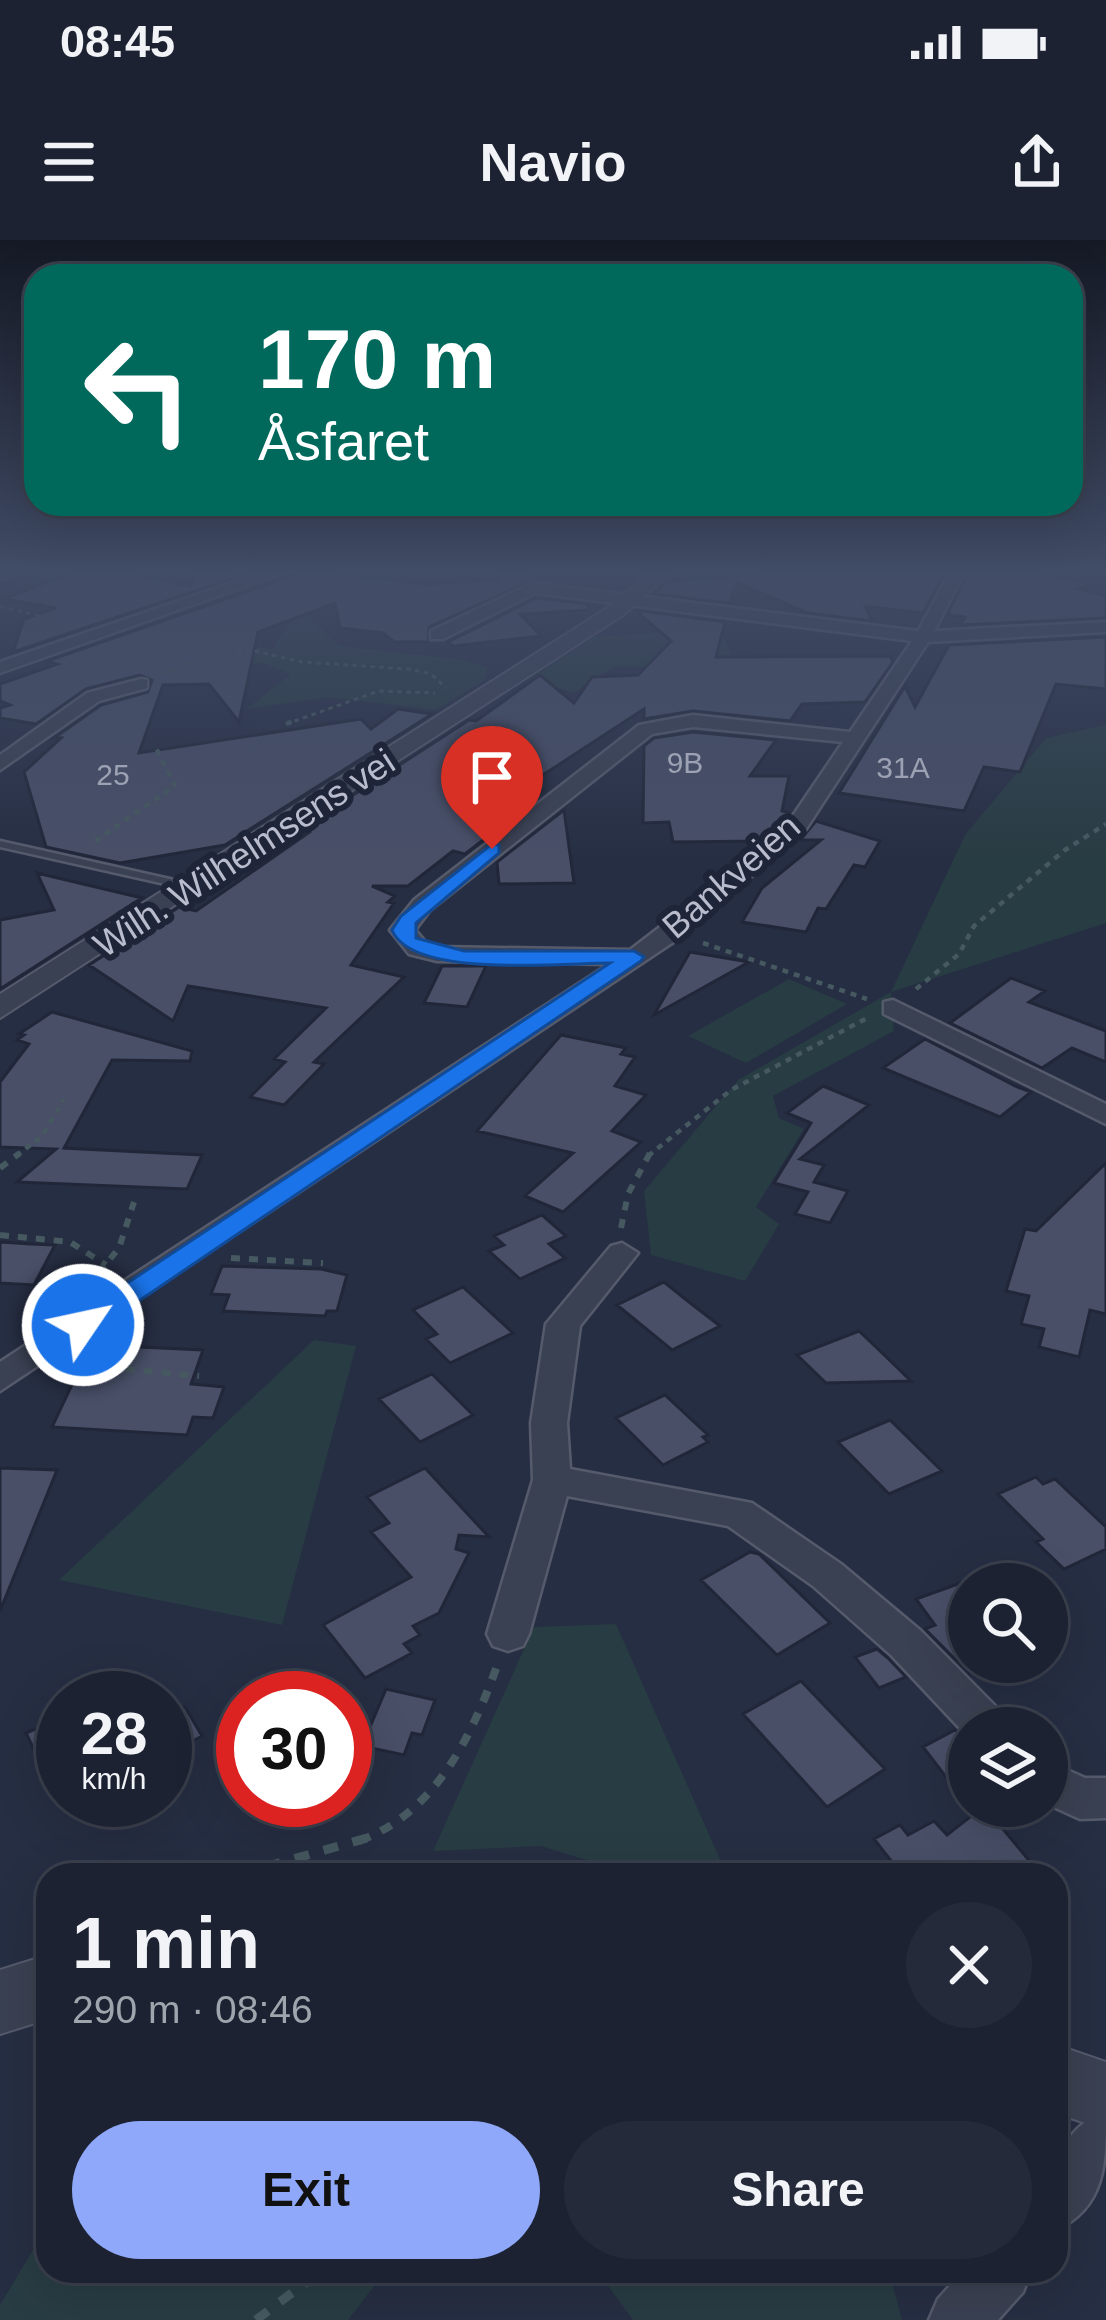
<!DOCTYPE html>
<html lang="en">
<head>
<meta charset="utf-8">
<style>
	body { margin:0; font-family:Helvetica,sans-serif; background:#252a3a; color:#f1f3f6; height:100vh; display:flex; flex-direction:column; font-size:45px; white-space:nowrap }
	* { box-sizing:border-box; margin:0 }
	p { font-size:39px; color:#a0a4ac }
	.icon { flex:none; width:66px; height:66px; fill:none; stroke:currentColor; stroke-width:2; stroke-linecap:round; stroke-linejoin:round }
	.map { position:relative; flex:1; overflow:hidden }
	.drawer { position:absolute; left:36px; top:1623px; width:1032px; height:420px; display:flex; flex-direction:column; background:#1c2232; border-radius:36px; box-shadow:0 12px 48px #0002,0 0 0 3px #3a3f4d }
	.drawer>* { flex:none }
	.banner { position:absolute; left:24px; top:24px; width:1059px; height:252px; border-radius:36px; box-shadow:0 12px 48px #0002,0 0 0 3px #3a3f4d; background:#00695c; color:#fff; overflow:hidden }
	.buttons { position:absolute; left:948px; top:1323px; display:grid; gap:24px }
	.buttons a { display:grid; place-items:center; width:120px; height:120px; border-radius:50%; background:#1c2232; box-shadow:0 12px 48px #0002,0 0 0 3px #3a3f4d; font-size:60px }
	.speed { position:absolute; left:36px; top:1431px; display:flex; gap:24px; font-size:60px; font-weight:700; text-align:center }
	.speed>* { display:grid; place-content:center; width:156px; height:156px; border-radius:50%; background:#1c2232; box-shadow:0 12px 48px #0002,0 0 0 3px #3a3f4d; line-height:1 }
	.speed small { font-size:30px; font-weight:400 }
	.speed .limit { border:18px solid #d22; background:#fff; color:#111 }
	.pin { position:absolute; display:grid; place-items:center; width:102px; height:102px; color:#fff; margin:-123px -51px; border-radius:50% 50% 50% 0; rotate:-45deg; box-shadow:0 0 12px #0007 }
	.pin .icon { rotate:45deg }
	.me { position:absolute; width:132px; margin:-66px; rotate:56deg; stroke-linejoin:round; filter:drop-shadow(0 0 9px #0008) }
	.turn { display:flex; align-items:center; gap:42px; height:252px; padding:0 36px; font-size:54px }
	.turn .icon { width:156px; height:156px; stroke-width:2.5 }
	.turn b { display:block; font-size:84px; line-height:102px }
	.round { display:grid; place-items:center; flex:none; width:126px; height:126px; border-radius:63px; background:#252a3a }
	.head { display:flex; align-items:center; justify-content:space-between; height:204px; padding:0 36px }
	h1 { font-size:72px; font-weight:700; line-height:90px }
	.cta { display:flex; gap:24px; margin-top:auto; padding:24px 36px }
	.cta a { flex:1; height:138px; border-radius:72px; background:#8fa8fa; color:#111; font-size:48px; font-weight:700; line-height:138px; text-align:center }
	.cta a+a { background:#252a3a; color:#f1f3f6 }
	.status { display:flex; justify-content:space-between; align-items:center; height:84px; padding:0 60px; background:#1c2232; direction:ltr }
	.status svg { height:33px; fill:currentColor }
	header { display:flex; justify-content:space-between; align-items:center; height:156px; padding:0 36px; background:#1c2232; font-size:54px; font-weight:700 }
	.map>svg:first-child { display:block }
	.green { fill:#283c43 }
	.building { fill:#484f67; stroke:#212739; stroke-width:3 }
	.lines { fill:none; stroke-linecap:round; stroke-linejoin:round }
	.service-casing { stroke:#565b6c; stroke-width:5 }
	.minor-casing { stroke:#565b6c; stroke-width:5 }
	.tertiary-casing { stroke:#565b6c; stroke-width:4 }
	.path-far4 { stroke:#465960; stroke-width:3; stroke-dasharray:4.5 4.5; stroke-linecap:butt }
	.path-far3 { stroke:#465960; stroke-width:4.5; stroke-dasharray:6 6; stroke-linecap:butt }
	.path-far2 { stroke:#465960; stroke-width:6; stroke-dasharray:9 9; stroke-linecap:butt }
	.path-far1 { stroke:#465960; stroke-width:8; stroke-dasharray:12 12; stroke-linecap:butt }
	.path { stroke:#465960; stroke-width:9; stroke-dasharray:15 15; stroke-linecap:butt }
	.service { fill:#3a4152; fill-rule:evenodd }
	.minor { fill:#3a4152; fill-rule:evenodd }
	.tertiary { fill:#3a4152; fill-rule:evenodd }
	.route { fill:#1a73e8; stroke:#114b97; stroke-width:3 }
	.labels { text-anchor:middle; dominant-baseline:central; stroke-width:12; stroke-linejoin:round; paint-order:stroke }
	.far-number-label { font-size:30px; fill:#9ca1b3 }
	.far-street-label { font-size:36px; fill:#b8bccc; stroke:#1f2538 }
</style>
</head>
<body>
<div class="status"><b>08:45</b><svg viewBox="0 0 49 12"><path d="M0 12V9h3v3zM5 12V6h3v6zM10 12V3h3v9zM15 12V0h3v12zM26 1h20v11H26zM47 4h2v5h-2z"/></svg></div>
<header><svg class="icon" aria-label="menu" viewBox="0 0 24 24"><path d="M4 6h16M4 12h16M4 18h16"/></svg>Navio<svg class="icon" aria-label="share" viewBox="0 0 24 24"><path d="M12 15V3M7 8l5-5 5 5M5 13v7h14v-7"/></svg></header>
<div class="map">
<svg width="1106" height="2080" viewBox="0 0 1106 2080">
	<rect width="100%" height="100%" fill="#262e43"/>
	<path class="green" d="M 301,369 L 339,406 L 465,420 L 487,428 L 485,440 L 435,470 L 329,457 L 247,469 L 291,434 L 263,423 L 138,424 L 213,400 L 272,409 Z
		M 719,388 L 737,427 L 613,427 L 574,453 L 530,439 L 594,397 Z
		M 1106,485 L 1106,683 L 891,752 L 894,791 L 773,856 L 779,878 L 804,889 L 756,967 L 779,984 L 745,1041 L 651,1015 L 644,951 L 738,840 L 891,752 L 965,595 L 1046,498 Z
		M 789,739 L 847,764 L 746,823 L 688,796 Z
		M 314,1100 L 356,1106 L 282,1385 L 59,1340 Z
		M 616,1384 L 727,1635 L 636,1635 L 541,1606 L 433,1611 L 534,1387 Z
		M 48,1985 L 48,2031 L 386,2031 L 348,2080 L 0,2080 L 0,2065 Z
		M 597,2031 L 889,2031 L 902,2080 L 633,2080 Z"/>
	<path class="building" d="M 75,331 L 119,331 L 191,346 L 194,331 L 232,331 L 231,339 L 13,412 L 24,379 L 56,368 L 4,359 Z
		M 307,331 L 425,344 L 499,340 L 494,331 L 530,331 L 535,339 L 429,387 L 428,402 L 394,402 L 383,393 L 340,388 L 335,363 L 258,392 L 239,482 L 209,444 L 163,445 L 139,513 L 361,479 L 371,489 L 398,469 L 432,474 L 225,605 L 120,623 L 46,607 L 24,532 L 61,498 L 54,498 L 101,465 L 148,452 L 152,440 L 140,435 L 86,449 L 36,484 L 0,478 L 0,468 L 10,465 L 0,461 L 0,444 L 57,424 L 47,421 Z
		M 796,331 L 946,331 L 923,373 L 865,366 L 872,381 L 808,373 L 736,342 L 730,363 L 654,354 L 666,342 Z
		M 969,331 L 1035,331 L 1080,341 L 1090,346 L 1079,349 L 1106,356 L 1106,378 L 960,385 L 965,377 L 947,375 Z
		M 536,358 L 588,364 L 589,370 L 520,374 L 541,396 L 453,406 L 448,402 Z
		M 635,370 L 725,382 L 716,417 L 890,416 L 893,422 L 865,462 L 802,464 L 790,481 L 693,471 L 644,479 L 644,469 L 526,546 L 544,551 L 512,571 L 521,571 L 465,614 L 453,611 L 408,646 L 372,646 L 395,656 L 388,662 L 394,663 L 351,725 L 404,737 L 314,822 L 324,824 L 284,865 L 250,857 L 285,822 L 274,819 L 326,768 L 188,746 L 173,781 L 89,725 L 179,667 L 196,671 L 311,591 L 293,594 L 469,480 L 476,481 L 540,435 L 574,463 L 592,437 L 638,435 L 671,401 Z
		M 1106,397 L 1106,449 L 1056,444 L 1020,532 L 984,527 L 964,571 L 839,553 L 905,446 L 915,467 L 949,405 Z
		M 693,492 L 776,500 L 750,536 L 789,536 L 782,571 L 789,573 L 762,601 L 673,602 L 669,582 L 643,583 L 644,506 L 654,498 Z
		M 564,570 L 574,643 L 499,644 L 497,622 Z
		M 816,581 L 880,601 L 865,627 L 854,625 L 826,669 L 818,668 L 806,692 L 742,682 L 762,648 L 821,600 L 800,600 Z
		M 37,633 L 142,658 L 0,749 L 0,680 L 54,670 Z
		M 690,712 L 749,722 L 654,775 Z
		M 442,726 L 486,726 L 467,767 L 424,763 Z
		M 1011,738 L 1045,751 L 1029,762 L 1106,791 L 1106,822 L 1072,808 L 1042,828 L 950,783 Z
		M 52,772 L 192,811 L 190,821 L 112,820 L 64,908 L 202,915 L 187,949 L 17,942 L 56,909 L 0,907 L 0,842 L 29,804 L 17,800 L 24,795 L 19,794 Z
		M 561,795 L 626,808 L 621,814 L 635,817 L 615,846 L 646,855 L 612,891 L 641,902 L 563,972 L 525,956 L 573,913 L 477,891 Z
		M 925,799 L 1015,846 L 1031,852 L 1000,877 L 883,828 Z
		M 823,846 L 869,865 L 800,919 L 824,925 L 814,942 L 848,951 L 830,983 L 795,974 L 808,952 L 774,943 L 811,883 L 787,873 Z
		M 1106,923 L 1106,1074 L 1090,1070 L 1079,1117 L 1039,1107 L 1044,1089 L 1021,1084 L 1029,1056 L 1006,1051 L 1025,989 L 1036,991 Z
		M 542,975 L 566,996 L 549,1004 L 565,1018 L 520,1039 L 489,1011 L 504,1005 L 494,996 Z
		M 0,1002 L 31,1004 L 55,1005 L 34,1045 L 0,1043 Z
		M 222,1026 L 321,1029 L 347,1035 L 337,1071 L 327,1071 L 325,1076 L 223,1071 L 229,1055 L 211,1054 Z
		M 664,1042 L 689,1062 L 720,1086 L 672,1110 L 617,1065 Z
		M 463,1047 L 513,1093 L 450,1123 L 426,1099 L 437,1094 L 413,1070 Z
		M 859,1091 L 877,1108 L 911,1141 L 826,1143 L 797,1115 Z
		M 118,1106 L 203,1110 L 191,1144 L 224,1147 L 213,1178 L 193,1177 L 187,1195 L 52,1187 L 75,1138 L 103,1139 Z
		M 432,1134 L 473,1175 L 420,1202 L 379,1159 Z
		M 665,1155 L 708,1195 L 703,1197 L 708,1202 L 663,1225 L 616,1178 Z
		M 890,1180 L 942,1231 L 889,1254 L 838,1202 Z
		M 0,1228 L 57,1230 L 0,1371 Z
		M 425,1228 L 489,1297 L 459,1295 L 456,1309 L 469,1313 L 439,1373 L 413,1386 L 420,1395 L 404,1404 L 412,1413 L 365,1438 L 323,1385 L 411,1337 L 371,1292 L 389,1283 L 367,1257 Z
		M 1036,1237 L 1043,1244 L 1055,1239 L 1106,1287 L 1106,1309 L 1064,1329 L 1036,1302 L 1043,1299 L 998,1254 Z
		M 750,1312 L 759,1314 L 830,1383 L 777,1415 L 701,1340 Z
		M 969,1340 L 969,1433 L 925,1389 L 935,1385 L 916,1359 Z
		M 877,1409 L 888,1418 L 906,1437 L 879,1448 L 855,1417 Z
		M 801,1441 L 885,1529 L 827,1567 L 743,1474 Z
		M 386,1449 L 435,1460 L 422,1495 L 412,1493 L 404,1515 L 362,1506 Z
		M 185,1467 L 202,1496 L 165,1516 L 165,1477 Z
		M 63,1477 L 63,1570 L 26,1493 Z
		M 955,1490 L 969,1502 L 969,1567 L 923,1507 Z
		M 984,1566 L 1041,1635 L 902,1635 L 874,1599 L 900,1585 L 908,1595 L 934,1581 L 947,1595 Z"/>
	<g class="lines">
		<defs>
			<path id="service" d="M 0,601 L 192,644 L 198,647 L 192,650 L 0,607 Z"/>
			<path id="minor" d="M 0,331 L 19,331 L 0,340 Z
				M 267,331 L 288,331 L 0,433 L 0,422 Z
				M 951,331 L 965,331 L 934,391 L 1106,382 L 1106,392 L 928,402 L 806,589 L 681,697 L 0,1151 L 0,1122 L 609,724 L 437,721 L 409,714 L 390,690 L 414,660 L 639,485 L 693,475 L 850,492 L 912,401 L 535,353 L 443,399 L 431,399 L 431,391 L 533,343 L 918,391 ZM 693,487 L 843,502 L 790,580 L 756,613 L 630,710 L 437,707 L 427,704 L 415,690 L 430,670 L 652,494 Z
				M 141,439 L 147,440 L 147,448 L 99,461 L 0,530 L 0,515 L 87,453 Z
				M 893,760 L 1106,864 L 1106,884 L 884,774 L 884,762 Z
				M 622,1003 L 638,1013 L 580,1086 L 567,1183 L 570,1229 L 752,1263 L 841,1324 L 921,1391 L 1004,1475 L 1010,1488 L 969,1488 L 969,1498 L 891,1415 L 813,1346 L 728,1286 L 567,1256 L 529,1394 L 523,1406 L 508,1411 L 493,1406 L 487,1394 L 533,1240 L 531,1183 L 546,1084 L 611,1006 Z
				M 1047,1521 L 1085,1538 L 1106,1538 L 1106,1578 L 1080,1579 L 1047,1564 Z
				M 1106,1871 C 1106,1923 1106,1967 1056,1990 C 1056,1938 1049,1894 1106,1871 Z
				M 963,2031 L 1031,2031 L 1023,2052 L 998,2080 L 929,2080 L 938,2059 Z"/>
			<path id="tertiary" d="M 651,331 L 672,331 L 623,375 L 0,778 L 0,754 L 609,367 Z
				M 48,1715 L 48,1779 L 0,1794 L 0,1730 Z
				M 1056,1805 L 1106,1822 L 1106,1890 L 1056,1873 Z"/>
		</defs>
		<use href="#service" class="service-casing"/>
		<use href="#minor" class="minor-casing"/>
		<use href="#tertiary" class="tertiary-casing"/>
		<path class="path-far4" d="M 0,366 L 60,381
			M 160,434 L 210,413 L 255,411 L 302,422 L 409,429 L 431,434 L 446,448
			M 286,484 L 379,451 L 435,453"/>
		<path class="path-far3" d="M 286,484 L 294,481
			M 95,601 L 175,546 L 156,508
			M 703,703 L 867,759
			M 916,749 L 959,714 L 974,686 L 1065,610 L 1106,584
			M 16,916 L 41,897 L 64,860
			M 648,916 L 731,850 L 869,777"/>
		<path class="path-far2" d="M 0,928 L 20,913
			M 621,988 L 628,954 L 650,913
			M 0,995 L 70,1002 L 106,1025
			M 231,1018 L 323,1023
			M 99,1033 L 119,1008 L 134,962
			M 72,1124 L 199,1136"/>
		<path class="path-far1" d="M 359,1601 C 435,1573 471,1498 497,1426"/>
		<path class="path" d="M 237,1635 L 367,1598
			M 256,2080 L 321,2031"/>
		<use href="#service" class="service"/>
		<use href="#minor" class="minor"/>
		<use href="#tertiary" class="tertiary"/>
	</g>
	<linearGradient id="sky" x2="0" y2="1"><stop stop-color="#151925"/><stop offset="0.53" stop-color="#414c66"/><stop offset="1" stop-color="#414c66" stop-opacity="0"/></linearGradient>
	<rect width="1106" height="622" fill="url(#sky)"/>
	<path class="route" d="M 492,604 L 499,605 L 499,613 L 416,683 L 416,698 L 464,711 L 634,711 L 644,717 L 641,721 L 93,1092 L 73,1092 L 73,1079 L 610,723 C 563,723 412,739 392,690 L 401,676 Z"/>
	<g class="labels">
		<g class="far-number-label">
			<text x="685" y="522">9B</text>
			<text x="903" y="527">31A</text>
			<text x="113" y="534">25</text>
		</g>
		<g class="far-street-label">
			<text transform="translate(244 613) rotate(-33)">Wilh. Wilhelmsens vei</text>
			<text transform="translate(731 636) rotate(-41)">Bankveien</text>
		</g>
	</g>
</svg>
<div class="buttons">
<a><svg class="icon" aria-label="search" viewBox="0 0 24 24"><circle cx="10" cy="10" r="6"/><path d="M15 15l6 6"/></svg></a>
<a><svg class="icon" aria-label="layers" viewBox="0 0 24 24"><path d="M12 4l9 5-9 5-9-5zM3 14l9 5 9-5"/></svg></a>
</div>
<div class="speed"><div>28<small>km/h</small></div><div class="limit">30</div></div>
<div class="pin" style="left:492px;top:609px;background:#d93025"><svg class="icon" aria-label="arrive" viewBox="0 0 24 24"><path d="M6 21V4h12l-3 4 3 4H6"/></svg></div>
<svg class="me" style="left:83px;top:1085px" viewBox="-20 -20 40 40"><circle r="17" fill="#1a73e8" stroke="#fff" stroke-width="3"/><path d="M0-11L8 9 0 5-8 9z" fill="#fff"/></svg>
<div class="banner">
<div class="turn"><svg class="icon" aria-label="left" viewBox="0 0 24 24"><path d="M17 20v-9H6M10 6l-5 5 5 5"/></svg><div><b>170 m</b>Åsfaret</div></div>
</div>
<section class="drawer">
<div class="head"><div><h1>1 min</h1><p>290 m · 08:46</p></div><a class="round"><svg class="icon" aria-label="close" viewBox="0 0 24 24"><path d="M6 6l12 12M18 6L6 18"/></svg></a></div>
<div class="cta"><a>Exit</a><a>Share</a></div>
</section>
</div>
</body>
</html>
